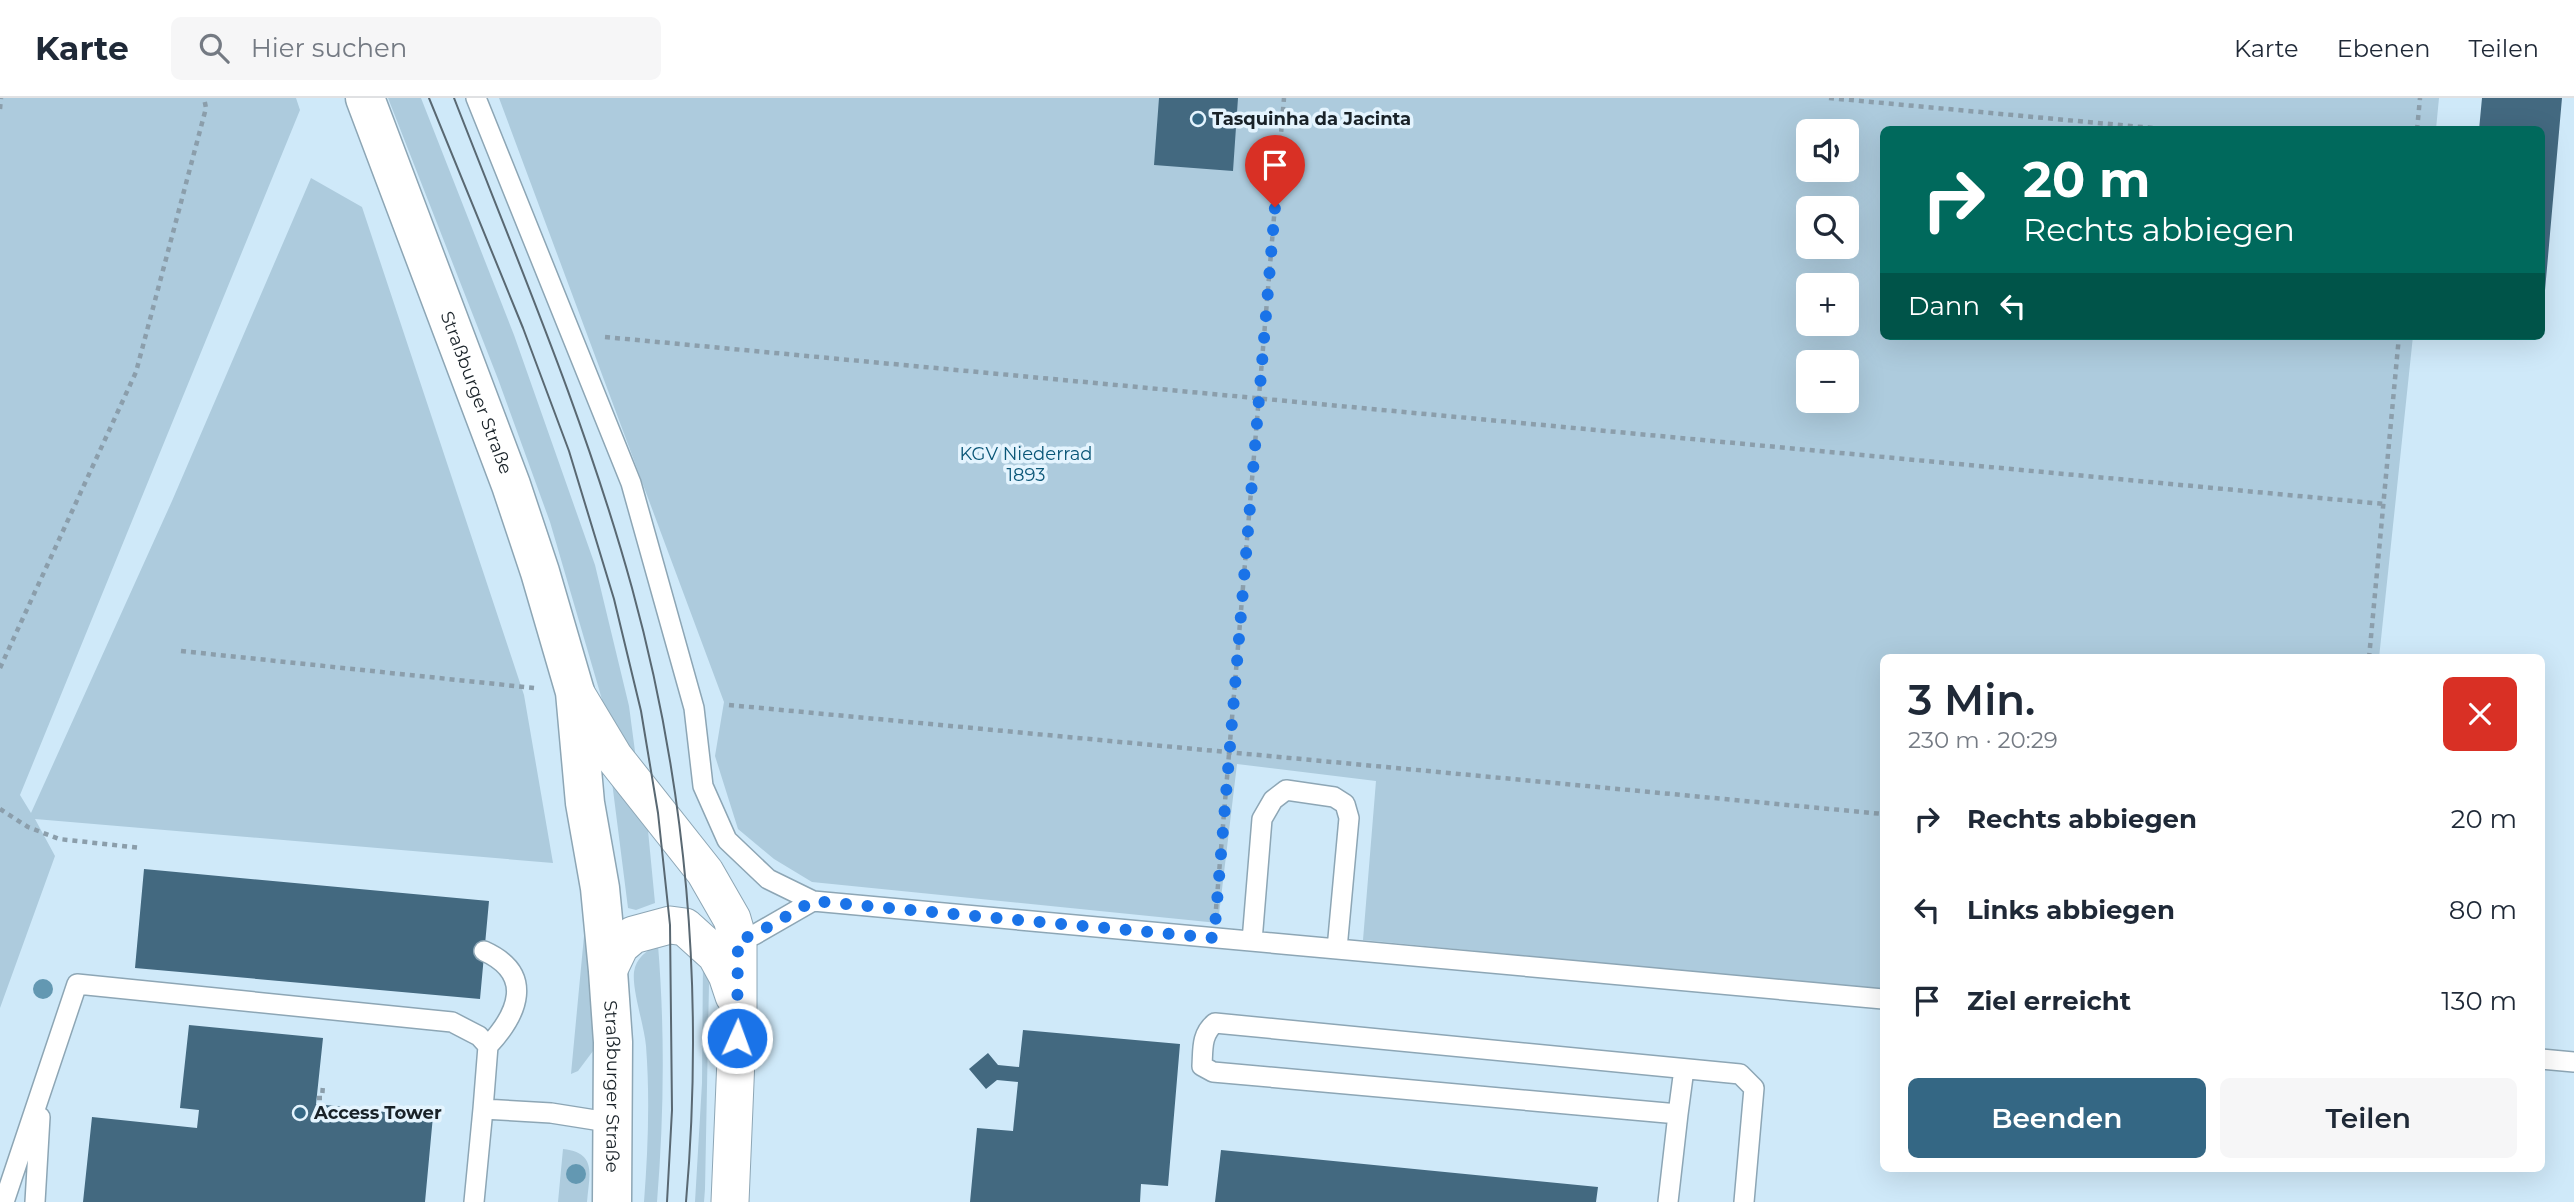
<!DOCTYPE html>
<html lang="de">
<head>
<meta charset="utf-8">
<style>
	body { margin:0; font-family:Montserrat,sans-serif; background:#f6f6f7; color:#1f2937; height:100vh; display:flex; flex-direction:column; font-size:26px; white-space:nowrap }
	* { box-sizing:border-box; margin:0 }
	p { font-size:23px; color:#747a83 }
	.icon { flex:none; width:38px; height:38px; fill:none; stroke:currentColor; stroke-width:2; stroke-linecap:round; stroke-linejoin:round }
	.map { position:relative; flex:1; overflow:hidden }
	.details { position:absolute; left:1880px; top:556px; width:665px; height:518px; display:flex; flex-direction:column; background:#fff; border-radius:10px; box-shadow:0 7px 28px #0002 }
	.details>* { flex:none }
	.top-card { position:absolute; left:1880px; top:28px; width:665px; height:214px; border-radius:10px; box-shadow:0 7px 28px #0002; background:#00695c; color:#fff; overflow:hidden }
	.buttons { position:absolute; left:1796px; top:21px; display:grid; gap:14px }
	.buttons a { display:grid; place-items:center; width:63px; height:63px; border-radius:10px; background:#fff; box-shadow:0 7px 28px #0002; font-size:35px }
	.pin { position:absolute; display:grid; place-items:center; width:60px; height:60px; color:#fff; margin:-72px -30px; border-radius:50% 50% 50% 0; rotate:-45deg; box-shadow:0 0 7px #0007 }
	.pin .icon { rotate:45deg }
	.me { position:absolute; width:77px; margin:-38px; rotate:2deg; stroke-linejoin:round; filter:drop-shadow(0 0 5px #0008) }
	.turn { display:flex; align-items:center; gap:24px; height:147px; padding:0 28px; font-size:32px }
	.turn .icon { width:91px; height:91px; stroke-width:2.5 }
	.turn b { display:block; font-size:49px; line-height:60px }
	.then { display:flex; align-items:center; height:66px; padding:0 28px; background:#0003; gap:14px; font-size:26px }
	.round { display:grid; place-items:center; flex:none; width:74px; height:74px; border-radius:10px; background:#f6f6f7 }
	.headline { display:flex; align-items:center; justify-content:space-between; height:119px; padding:0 28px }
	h1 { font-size:42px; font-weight:600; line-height:52px }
	.action { display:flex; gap:14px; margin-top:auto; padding:14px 28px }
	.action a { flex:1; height:80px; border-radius:10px; background:#346784; color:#fff; font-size:28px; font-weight:600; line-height:80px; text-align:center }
	.action a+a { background:#f6f6f7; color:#1f2937 }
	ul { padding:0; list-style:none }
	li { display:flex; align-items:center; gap:21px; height:91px; padding:0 28px }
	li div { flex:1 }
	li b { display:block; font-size:26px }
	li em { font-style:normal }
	header { display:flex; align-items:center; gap:42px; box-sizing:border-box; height:98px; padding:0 35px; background:#fff; border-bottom:2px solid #e0e1e3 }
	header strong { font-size:33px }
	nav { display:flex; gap:38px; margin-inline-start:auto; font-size:24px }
	.search { width:490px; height:63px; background:#f6f6f7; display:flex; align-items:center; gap:18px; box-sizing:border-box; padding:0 24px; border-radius:10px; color:#747a83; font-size:26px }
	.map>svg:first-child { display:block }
	.green { fill:#adcbdd; fill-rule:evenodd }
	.building { fill:#436980 }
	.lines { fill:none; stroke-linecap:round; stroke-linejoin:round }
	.lane-casing { stroke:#8da6b5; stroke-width:22 }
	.street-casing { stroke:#8da6b5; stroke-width:39 }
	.secondary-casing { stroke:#8da6b5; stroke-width:41 }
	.path { stroke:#8b9eab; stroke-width:4.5; stroke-dasharray:5 5; stroke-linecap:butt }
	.lane { stroke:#fff; stroke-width:19 }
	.street { stroke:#fff; stroke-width:37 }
	.secondary { stroke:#fff; stroke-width:38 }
	.tram { stroke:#596872; stroke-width:2 }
	.tree { fill:#6398b2 }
	.route { stroke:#1a73e8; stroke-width:12; stroke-dasharray:0 21.6 }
	.poi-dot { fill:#346784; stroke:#e4f4fe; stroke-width:2.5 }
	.labels { text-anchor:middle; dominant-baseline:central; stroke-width:7; stroke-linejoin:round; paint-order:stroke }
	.poi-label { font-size:18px; font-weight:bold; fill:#192228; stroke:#e4f4fe; text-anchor:start }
	.street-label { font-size:18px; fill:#192228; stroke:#e4f4fe }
	.park-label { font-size:18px; fill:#0a5677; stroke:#e4f4fe }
</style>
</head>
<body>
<header>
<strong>Karte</strong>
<div class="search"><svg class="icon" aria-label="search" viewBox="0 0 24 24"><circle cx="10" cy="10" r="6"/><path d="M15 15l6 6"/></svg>Hier suchen</div>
<nav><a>Karte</a><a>Ebenen</a><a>Teilen</a></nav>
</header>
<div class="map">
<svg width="2574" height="1104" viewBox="0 0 2574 1104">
	<rect width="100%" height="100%" fill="#cfe9f9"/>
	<path class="green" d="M 0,0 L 296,0 L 300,12 L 20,697 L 31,715 L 172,403 L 311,80 L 362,109 L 524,597 L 553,765 L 35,721 L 55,758 L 0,910 Z
		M 388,0 L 421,0 L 514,237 L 595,467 L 629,608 L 636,661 L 603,605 L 550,424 L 498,281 Z
		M 499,0 L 2439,0 L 2436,31 L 1883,32 L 1883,238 L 2413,238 L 2379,560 L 1883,560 L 1883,892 L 1363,842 L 1376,683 L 1237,666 L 1218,825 L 812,784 L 774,761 L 738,731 L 715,658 L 724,604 ZM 1808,33 L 1846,33 L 1846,72 L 1808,72 ZM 1808,110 L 1846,110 L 1846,149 L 1808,149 ZM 1808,187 L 1846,187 L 1846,226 L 1808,226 ZM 1808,264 L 1846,264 L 1846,303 L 1808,303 Z
		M 612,684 L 647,722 L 655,805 L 636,812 L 628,810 Z
		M 587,806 L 592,860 L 593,953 L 578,973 L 571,976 Z
		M 658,847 C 665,934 664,1018 657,1104 L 644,1104 C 648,1052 650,1000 646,948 C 644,926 632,893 634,874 C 636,860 646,853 658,847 Z
		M 703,859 L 708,868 L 709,886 L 705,1091 L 704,1104 L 695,1104 L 702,985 Z
		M 563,1051 C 598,1055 589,1077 587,1104 L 558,1104 Z"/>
	<path class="building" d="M 1159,0 L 1238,0 L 1233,73 L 1154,67 Z
		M 2482,0 L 2562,0 L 2543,215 L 2541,215 L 2541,32 L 2479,32 Z
		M 144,771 L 489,803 L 480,901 L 135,870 Z
		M 189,927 L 323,940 L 316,1006 L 433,1018 L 425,1104 L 83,1104 L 92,1019 L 197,1030 L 199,1012 L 180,1010 Z
		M 1023,932 L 1180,946 L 1168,1088 L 1141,1086 L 1140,1104 L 970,1104 L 977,1030 L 1013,1033 L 1018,984 L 997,982 L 986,991 L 969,971 L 988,955 L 998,967 L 1019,969 Z
		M 1221,1052 L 1598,1089 L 1596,1104 L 1215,1104 Z"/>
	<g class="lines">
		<defs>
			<path id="lane" d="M 476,0 L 631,385 L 694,610 L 703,688 L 727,742 L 768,781 L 813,803 L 1883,901
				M 738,842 L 754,837 L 813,803
				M 1252,843 L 1262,721 L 1273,702 L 1286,692 L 1334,699 L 1345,706 L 1349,720 L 1337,851
				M 484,853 C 535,876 518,916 488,948
				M 2541,961 L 2574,964
				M 1678,1016 L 1684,971
				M 4,1104 L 77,886 L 452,924 L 479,938 L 488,948 L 483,1011 L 551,1015 L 614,1025
				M 35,1104 L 40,1019
				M 474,1104 L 483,1011
				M 1668,1104 L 1678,1016 L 1213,974 L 1202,968 C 1203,952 1201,936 1215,925 L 1740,976 L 1754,990 L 1744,1104"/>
			<path id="street" d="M 575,594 L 614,659 L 705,774 L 732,821 L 738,842 L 738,913 L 730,1104
				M 608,873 L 620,848 L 633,837 L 670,827 L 685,829 L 716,857 L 727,877 L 734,898"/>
			<g id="secondary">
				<path id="s1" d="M 365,0 L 511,387 L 540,474 L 575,594 L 585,705 L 600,790 L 608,873 L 613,944 L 612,1104"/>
			</g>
		</defs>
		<use href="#lane" class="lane-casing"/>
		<use href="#street" class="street-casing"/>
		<use href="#secondary" class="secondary-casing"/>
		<path class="path" d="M 1829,0 L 2174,32
			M 0,11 L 1,0
			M 2417,32 L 2420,0
			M 605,239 L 2384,406
			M 181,553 L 534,590
			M 2369,560 L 2399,238
			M 0,570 L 136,274 L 206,10 L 204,0
			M 729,607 L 1883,716
			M 0,711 L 28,729 L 59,741 L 141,750
			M 1216,811 L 1284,0
			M 317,1000 L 322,1000 L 323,987"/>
		<use href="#lane" class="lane"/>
		<use href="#street" class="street"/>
		<use href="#secondary" class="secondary"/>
		<path class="tram" d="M 429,0 L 523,230 L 569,353 L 614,501 L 641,613 L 658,715 L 670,827 L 672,1012 L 667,1104
			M 454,0 C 517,162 586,323 632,490 C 687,690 704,898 686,1104"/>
	</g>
	<g class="tree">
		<circle cx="43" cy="891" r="10"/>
		<circle cx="576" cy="1076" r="10"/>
	</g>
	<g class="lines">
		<path class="route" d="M 737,940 L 738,842 L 754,837 L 813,803 L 1214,840 L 1275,109"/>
	</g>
	<g class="poi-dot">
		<circle cx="1198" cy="21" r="7"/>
		<circle cx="300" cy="1015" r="7"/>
	</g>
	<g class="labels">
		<g class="poi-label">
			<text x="1212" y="21">Tasquinha da Jacinta</text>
			<text x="314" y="1015">Access Tower</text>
		</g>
		<g class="street-label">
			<text stroke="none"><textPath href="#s1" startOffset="315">Straßburger Straße</textPath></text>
			<text stroke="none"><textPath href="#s1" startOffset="1027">Straßburger Straße</textPath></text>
		</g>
		<g class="park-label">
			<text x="1026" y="356">KGV Niederrad<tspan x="1026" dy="21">1893</tspan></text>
		</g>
	</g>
</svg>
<div class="buttons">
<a><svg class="icon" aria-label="sound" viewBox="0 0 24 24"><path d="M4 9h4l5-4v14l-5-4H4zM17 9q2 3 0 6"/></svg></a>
<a><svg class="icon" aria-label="search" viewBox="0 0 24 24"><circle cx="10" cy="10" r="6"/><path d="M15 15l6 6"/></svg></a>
<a>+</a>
<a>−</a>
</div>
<div class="pin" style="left:1275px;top:109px;background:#d93025"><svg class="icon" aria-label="arrive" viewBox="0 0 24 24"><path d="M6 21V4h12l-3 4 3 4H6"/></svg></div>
<svg class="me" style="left:737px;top:940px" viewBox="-20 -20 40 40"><circle r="17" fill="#1a73e8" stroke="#fff" stroke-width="3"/><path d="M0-11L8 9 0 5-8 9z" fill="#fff"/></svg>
<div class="top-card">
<div class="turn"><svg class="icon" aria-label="right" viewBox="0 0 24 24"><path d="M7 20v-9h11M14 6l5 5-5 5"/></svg><div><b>20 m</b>Rechts abbiegen</div></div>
<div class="then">Dann<svg class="icon" aria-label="left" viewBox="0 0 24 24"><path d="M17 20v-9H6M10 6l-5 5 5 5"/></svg></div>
</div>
<section class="details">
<div class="headline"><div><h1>3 Min.</h1><p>230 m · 20:29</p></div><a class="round" style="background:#d93025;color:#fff"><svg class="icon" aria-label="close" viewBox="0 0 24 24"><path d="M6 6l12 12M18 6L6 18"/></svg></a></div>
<ul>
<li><svg class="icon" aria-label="right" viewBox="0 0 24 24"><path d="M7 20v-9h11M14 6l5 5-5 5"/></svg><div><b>Rechts abbiegen</b></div><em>20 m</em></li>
<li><svg class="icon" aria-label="left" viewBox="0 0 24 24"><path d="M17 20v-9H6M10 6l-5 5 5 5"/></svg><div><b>Links abbiegen</b></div><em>80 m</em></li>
<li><svg class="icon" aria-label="arrive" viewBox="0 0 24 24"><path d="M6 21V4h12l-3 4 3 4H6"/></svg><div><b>Ziel erreicht</b></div><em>130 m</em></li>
</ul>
<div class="action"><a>Beenden</a><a>Teilen</a></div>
</section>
</div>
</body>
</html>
